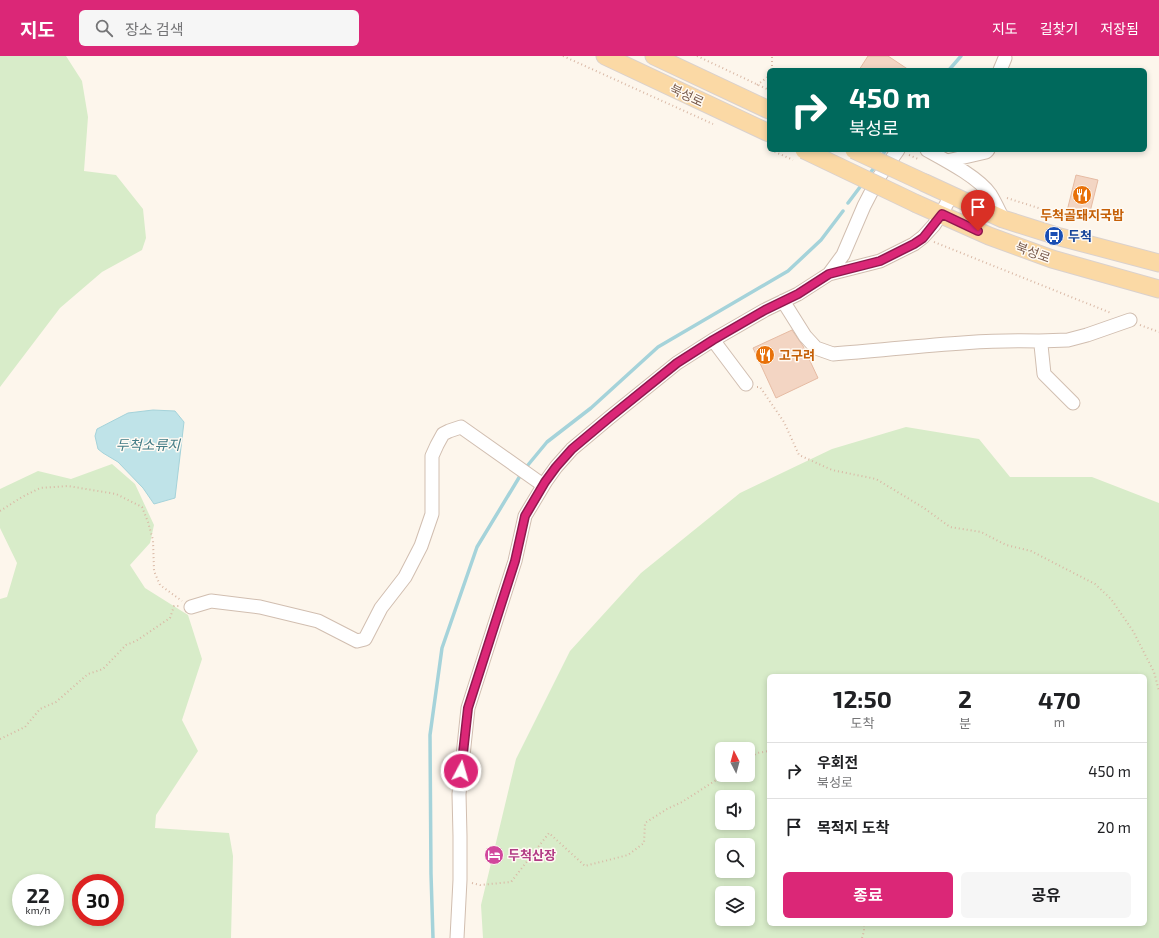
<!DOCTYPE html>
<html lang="ko">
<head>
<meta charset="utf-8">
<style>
	body { margin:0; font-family:"Exo 2","Noto Sans KR",sans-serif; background:#f6f6f6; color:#202124; height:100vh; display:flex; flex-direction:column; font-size:15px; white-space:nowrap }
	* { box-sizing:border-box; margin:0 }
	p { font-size:13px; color:#757577 }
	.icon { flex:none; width:22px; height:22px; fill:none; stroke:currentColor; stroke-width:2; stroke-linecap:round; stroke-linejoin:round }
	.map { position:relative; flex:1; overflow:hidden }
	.details { position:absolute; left:767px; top:618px; width:380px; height:252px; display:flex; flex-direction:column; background:#fff; border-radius:6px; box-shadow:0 2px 6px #0003 }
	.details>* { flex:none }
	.hud { position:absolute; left:767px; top:12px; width:380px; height:84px; border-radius:6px; box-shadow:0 2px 6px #0003; background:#00695c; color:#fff; overflow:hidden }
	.needle { width:26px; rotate:354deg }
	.tools { position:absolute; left:715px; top:686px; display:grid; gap:8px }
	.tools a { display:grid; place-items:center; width:40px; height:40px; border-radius:6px; background:#fff; box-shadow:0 2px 6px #0003; font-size:20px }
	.speed { position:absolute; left:12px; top:818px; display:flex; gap:8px; font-size:20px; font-weight:700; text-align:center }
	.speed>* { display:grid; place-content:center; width:52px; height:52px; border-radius:50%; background:#fff; box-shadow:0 2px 6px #0003; line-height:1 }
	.speed small { font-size:10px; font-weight:400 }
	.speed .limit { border:6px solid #d22; background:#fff; color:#111 }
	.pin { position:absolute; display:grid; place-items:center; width:34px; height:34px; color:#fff; margin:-41px -17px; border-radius:50% 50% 50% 0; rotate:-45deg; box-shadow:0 0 4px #0007 }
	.pin .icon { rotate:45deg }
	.me { position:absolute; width:44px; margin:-22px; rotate:6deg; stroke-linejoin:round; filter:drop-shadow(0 0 3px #0008) }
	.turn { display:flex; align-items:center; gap:14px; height:84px; padding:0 16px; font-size:18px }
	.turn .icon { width:52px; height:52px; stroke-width:2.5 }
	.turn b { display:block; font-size:28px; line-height:34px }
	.eta { display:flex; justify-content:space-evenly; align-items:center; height:68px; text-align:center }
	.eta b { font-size:24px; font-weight:700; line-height:28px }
	.action { display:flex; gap:8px; margin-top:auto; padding:8px 16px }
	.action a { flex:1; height:46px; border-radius:6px; background:#db2777; color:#fff; font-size:16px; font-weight:700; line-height:46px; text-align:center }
	.action a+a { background:#f6f6f6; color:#202124 }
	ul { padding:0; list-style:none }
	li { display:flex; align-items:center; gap:12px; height:56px; padding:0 16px; border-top:1px solid #e0e0e0 }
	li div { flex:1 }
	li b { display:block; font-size:15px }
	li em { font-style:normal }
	header { display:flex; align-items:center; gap:24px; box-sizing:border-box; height:56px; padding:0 20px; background:#db2777; color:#fff }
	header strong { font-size:19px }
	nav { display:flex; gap:22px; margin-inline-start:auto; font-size:14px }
	.search { width:280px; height:36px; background:#f6f6f6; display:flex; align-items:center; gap:10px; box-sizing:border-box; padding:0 14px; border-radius:6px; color:#757577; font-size:15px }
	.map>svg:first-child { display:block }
	.green { fill:#d8ecc9; fill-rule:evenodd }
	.water { fill:#bfe3e8; stroke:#a5d3da }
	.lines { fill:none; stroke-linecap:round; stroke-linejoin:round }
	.stream { stroke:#a5d3da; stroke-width:3.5 }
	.building { fill:#f3d5c3; stroke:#e6bba3 }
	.minor-casing { stroke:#d1beb0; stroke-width:15 }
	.major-casing { stroke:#dad1cd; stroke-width:19 }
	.path { stroke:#d9b8a5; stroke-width:2; stroke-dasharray:1 3; stroke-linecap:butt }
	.minor { stroke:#fff; stroke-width:13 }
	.major { stroke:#fbd9a5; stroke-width:17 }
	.major-bridge-casing { stroke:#dad1cd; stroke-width:19; stroke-linecap:butt }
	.major-bridge { stroke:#fbd9a5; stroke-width:17 }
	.route-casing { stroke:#8e194d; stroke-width:10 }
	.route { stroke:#db2777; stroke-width:7 }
	.labels { text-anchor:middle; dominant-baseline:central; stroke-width:3; stroke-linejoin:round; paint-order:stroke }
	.street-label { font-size:13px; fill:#7a5c4d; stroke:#fffaf3 }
	.food-label { font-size:13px; font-weight:bold; fill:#c56008; stroke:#fffaf3 }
	.transit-label { font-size:13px; font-weight:bold; fill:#164399; stroke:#fffaf3; text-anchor:start }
	.hotel-label { font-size:13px; font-weight:bold; fill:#b23c85; stroke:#fffaf3; text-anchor:start }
	.water-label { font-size:14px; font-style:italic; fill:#437c86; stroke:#fffaf3 }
</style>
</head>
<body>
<header>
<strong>지도</strong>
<div class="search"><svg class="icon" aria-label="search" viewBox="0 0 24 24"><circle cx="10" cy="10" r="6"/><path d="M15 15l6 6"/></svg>장소 검색</div>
<nav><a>지도</a><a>길찾기</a><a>저장됨</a></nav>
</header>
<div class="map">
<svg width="1159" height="882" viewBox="0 0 1159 882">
	<rect width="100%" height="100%" fill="#fdf6ec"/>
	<path class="green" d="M 0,0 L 66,0 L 82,25 L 88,61 L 84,115 L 116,119 L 143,153 L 146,182 L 142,194 L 102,216 L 60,252 L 0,331 Z
		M 906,371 L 979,383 L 1010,421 L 1092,421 L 1159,447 L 1159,882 L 483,882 L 481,849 L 516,703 L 570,595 L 641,517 L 740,437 L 832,393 ZM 769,620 L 1145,620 L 1145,868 L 769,868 ZM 722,693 L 748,693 L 748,719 L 722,719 ZM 722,741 L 748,741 L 748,767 L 722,767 ZM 722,789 L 748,789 L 748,815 L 722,815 ZM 722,837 L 748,837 L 748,863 L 722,863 Z
		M 112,408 L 135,428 L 154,469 L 150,487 L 130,509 L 145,532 L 188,559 L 202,603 L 182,664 L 198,695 L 156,759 L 155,772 L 229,777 L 233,800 L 231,882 L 0,882 L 0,543 L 7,541 L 17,507 L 0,472 L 0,433 L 38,415 L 71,423 ZM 21,827 L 55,827 L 55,861 L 21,861 ZM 81,827 L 115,827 L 115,861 L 81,861 Z"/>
	<path class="water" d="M 153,354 L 175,355 L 184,366 L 175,442 L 154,448 L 143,432 L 118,406 L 103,397 L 98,393 L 95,380 L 97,373 L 128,357 Z"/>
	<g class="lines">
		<path class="stream" d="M 949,14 L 961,0
			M 880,102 L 886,94
			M 868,120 L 876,109
			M 848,147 L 863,127
			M 433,882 L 431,818 L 430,679 L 442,592 L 477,491 L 523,415 L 547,386 L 591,352 L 658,291 L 788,215 L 821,184 L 843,155"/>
	</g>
	<path class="building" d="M 868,0 L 888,0 L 909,14 L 859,14 Z
		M 1076,119 L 1098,124 L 1089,160 L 1067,155 Z
		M 792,274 L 803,290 L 818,322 L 776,342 L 753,292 Z"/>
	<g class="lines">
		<defs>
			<path id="minor" d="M 1000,14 L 1005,2
				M 927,94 C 945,104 978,121 990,138 C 995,146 999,155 1003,163
				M 947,105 L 986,96 L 988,94
				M 829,218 L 880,205 L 914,188 L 923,181 L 934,169 L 941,158 L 951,140
				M 783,245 L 805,280 L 816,292 L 833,298 C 901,293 970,283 1039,285 L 1041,289 L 1044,318 L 1073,347
				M 713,284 L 765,254 L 798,238 L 829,218 L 843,199 L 864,150 L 879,121 L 898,94
				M 1039,285 L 1068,284 L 1087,279 L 1130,264
				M 191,551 L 211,545 L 260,551 L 318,565 L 357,585 L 365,583 L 381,552 L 405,521 L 421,490 L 432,458 L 432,400 L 437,389 L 443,378 L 449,375 L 461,371 L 543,429
				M 457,882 L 460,824 L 460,780 L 459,738 L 468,652 L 515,505 L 525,460 L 546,425 L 556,411 L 572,393 L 609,362 L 677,307 L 713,284 L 746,328"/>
			<path id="major" d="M 605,0 L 769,77
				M 654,0 L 769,54
				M 925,127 L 1003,163 L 1060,181 L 1159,207
				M 917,148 L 989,180 L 1052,203 L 1159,233"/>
		</defs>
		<use href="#minor" class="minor-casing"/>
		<use href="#major" class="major-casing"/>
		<path class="path" d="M 563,0 L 713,68
			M 697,0 L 769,34
			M 772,14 L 772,0
			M 757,29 L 769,20
			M 771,94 L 793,104
			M 909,99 L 918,103
			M 1007,142 L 1076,164
			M 934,186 L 1111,257
			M 1140,269 L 1159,276
			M 757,331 L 760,331 L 784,366 L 799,399 L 832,414 L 876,423 L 924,452 L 950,471 L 981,476 L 1006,489 L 1031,495 L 1095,528 L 1111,543 L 1133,575 L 1154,616 L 1159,635
			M 0,455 L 22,441 L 40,432 L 68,430 L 116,438 L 142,451 L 148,466 L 153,484 L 154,515 L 160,529 L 182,545
			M 0,683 L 25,671 L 40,653 L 56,646 L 88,618 L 103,613 L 126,589 L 136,585 L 170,562 L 174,550 L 180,550
			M 748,703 L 757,697 L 769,695
			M 472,827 L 480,829 L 511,826 L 549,777 L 585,810 L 628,799 L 644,787 L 645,767 L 667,753 L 682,746 L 724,719
			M 862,882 L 864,875 L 864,868"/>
		<use href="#minor" class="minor"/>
		<use href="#major" class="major"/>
		<defs>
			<path id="major-bridge" d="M 804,94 L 917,148
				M 854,94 L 925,127"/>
		</defs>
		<use href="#major-bridge" class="major-bridge-casing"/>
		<use href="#major-bridge" class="major-bridge"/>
	</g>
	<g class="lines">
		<defs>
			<path id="route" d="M 461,715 L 468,652 L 515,505 L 525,460 L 545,426 L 556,411 L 572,393 L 609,362 L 677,307 L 713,284 L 765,254 L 798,238 L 829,218 L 880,205 L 914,188 L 923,182 L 942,158 L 978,175"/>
		</defs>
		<use href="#route" class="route-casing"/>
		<use href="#route" class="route"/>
	</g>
	<defs>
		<symbol id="restaurant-disc" viewBox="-11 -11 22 22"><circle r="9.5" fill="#e8710a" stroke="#fffaf3"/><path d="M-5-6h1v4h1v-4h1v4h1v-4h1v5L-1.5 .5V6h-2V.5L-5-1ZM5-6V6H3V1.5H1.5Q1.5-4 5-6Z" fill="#fff"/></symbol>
		<symbol id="bus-disc" viewBox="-11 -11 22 22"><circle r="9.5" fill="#1a4fb4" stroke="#fffaf3"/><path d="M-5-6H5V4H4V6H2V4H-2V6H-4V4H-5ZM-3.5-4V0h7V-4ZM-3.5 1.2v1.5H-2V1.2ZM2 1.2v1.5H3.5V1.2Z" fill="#fff"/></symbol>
		<symbol id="hotel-disc" viewBox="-11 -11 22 22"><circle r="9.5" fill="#d1479c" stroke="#fffaf3"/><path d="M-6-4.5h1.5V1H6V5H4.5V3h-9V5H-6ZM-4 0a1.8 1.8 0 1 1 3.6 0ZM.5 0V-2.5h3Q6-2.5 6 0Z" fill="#fff"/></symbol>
	</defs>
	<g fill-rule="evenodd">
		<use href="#restaurant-disc" x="1071" y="128" width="22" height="22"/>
		<use href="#bus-disc" x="1043" y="169" width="22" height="22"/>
		<use href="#restaurant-disc" x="754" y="288" width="22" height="22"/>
		<use href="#hotel-disc" x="483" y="788" width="22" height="22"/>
	</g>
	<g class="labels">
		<g class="street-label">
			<text transform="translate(687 39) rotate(25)">북성로</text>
			<text transform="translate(1033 196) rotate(20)">북성로</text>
		</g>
		<g class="food-label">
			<text x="1082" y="159">두척골돼지국밥</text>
			<text x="779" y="299" text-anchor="start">고구려</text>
		</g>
		<g class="transit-label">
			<text x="1068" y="180">두척</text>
		</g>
		<g class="hotel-label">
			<text x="508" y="799">두척산장</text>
		</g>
		<g class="water-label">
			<text x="148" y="388">두척소류지</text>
		</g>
	</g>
</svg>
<div class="tools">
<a><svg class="needle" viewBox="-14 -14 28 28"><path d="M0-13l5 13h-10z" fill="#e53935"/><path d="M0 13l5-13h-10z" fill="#757577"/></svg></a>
<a><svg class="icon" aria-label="sound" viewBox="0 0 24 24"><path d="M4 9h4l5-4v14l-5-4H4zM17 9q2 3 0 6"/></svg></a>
<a><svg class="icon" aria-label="search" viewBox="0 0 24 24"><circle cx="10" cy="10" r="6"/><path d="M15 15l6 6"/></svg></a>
<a><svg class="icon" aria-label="layers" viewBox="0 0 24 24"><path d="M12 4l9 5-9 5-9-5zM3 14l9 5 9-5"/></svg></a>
</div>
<div class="speed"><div>22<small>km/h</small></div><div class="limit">30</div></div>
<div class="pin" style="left:978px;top:175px;background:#d93025"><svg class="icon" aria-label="arrive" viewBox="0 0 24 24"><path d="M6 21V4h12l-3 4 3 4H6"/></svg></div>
<svg class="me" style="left:461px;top:715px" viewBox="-20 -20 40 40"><circle r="17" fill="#db2777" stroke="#fff" stroke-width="3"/><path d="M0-11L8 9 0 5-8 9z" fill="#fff"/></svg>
<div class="hud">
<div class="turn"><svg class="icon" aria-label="right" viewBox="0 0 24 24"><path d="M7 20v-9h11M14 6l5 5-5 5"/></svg><div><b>450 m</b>북성로</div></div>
</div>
<section class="details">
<div class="eta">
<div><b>12:50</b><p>도착</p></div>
<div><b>2</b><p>분</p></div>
<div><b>470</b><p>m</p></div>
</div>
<ul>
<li><svg class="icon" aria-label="right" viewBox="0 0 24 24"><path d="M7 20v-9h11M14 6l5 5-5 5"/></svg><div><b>우회전</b><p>북성로</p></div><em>450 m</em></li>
<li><svg class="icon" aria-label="arrive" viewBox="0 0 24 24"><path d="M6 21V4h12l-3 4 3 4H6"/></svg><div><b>목적지 도착</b></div><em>20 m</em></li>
</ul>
<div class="action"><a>종료</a><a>공유</a></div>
</section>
</div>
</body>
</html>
